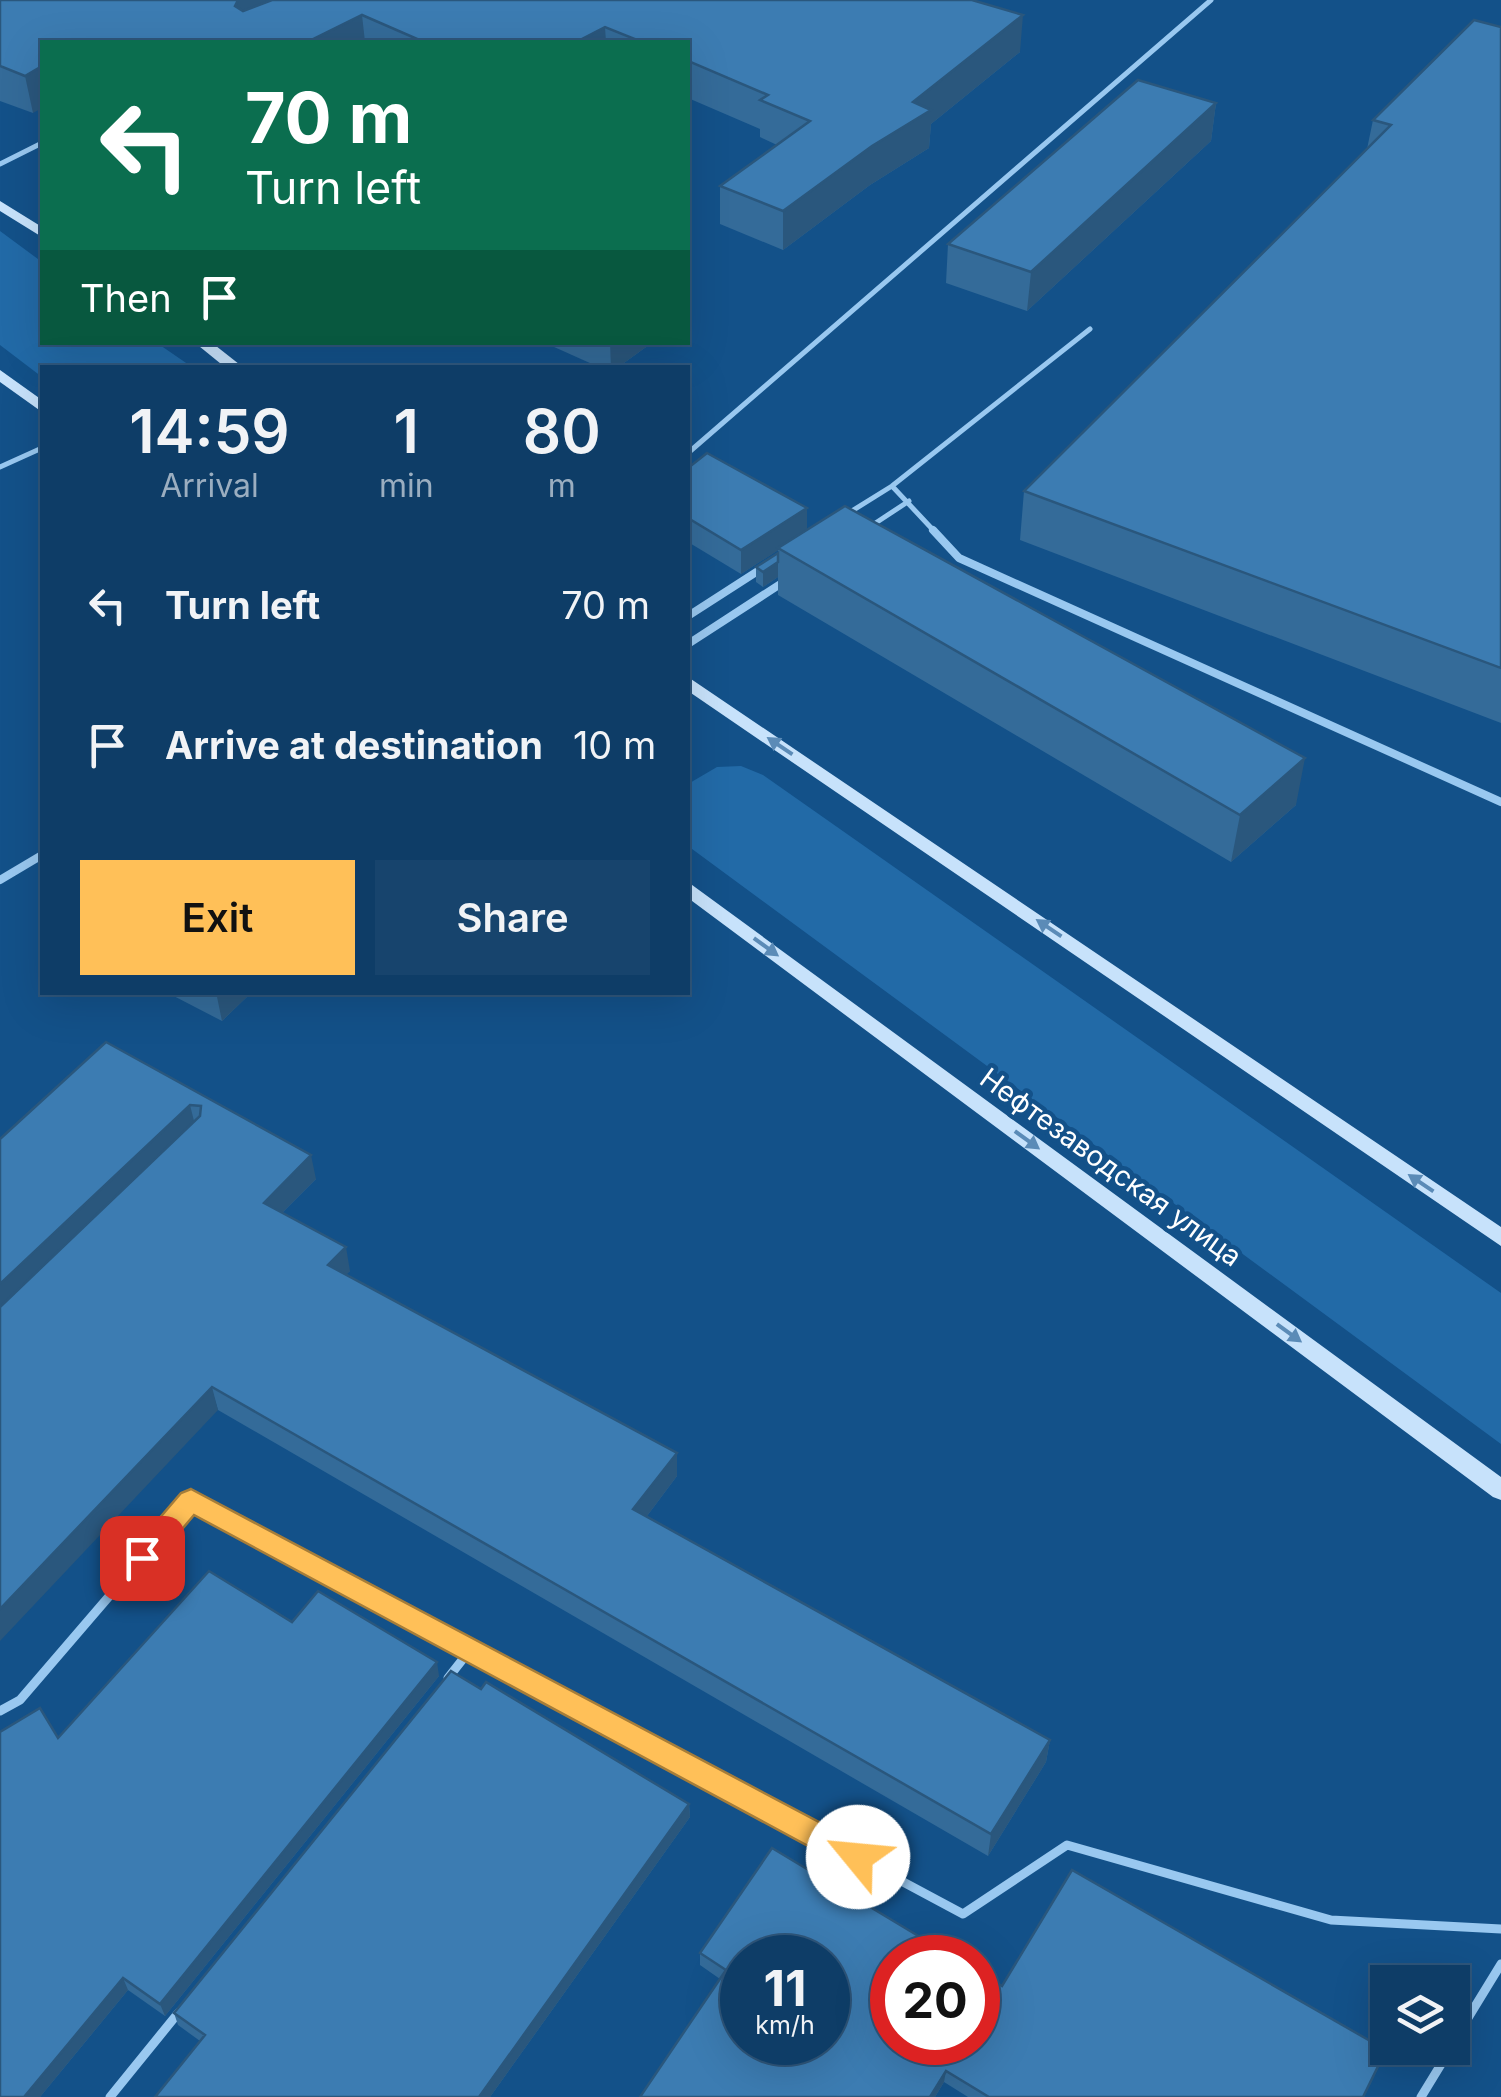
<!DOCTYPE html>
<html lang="en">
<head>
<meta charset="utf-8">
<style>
	body { margin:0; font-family:Inter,sans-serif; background:#17446d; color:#f1f3f6; height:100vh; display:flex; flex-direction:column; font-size:38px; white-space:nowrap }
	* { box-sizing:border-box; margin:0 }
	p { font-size:32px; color:#9baec0 }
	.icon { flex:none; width:55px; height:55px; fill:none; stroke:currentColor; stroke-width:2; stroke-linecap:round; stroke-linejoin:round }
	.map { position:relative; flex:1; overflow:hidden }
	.drawer { position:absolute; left:40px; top:365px; width:650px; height:630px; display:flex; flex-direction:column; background:#0e3d67; border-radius:0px; box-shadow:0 10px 40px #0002,0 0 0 2px #2e567b }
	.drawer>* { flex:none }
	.banner { position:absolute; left:40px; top:40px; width:650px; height:305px; border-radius:0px; box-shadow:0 10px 40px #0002,0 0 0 2px #2e567b; background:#0b6e4f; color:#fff; overflow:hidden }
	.controls { position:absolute; left:1370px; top:1965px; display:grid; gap:20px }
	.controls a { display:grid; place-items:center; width:100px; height:100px; border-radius:0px; background:#0e3d67; box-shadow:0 10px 40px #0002,0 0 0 2px #2e567b; font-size:50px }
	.speed { position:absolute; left:720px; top:1935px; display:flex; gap:20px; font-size:50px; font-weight:700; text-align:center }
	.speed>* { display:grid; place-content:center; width:130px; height:130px; border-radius:50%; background:#0e3d67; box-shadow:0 10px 40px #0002,0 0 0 2px #2e567b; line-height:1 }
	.speed small { font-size:25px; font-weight:400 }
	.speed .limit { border:15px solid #d22; background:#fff; color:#111 }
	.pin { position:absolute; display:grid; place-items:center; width:85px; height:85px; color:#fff; margin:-42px; border-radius:20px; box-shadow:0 5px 15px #0006 }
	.me { position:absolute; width:110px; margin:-55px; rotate:298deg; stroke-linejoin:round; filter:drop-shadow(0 0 8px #0008) }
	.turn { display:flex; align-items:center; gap:35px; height:210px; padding:0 40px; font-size:45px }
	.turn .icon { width:130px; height:130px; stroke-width:2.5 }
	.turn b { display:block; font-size:70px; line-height:85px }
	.then { display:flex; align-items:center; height:95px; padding:0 40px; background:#0003; gap:20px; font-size:38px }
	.eta { display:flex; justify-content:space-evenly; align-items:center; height:170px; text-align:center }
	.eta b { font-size:60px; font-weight:600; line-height:70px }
	.cta { display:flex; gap:20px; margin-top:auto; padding:20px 40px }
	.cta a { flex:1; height:115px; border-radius:0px; background:#ffc058; color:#111; font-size:40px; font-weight:600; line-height:115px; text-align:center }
	.cta a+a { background:#17446d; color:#f1f3f6 }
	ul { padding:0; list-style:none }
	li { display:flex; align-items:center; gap:30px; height:140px; padding:0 40px }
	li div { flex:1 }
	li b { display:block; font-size:38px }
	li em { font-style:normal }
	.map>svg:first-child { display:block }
	.green { fill:#226aa7 }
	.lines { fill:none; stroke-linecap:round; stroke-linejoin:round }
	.service-far2 { stroke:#99c8f0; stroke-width:5 }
	.service-far1 { stroke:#99c8f0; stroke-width:8 }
	.service { stroke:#99c8f0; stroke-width:9 }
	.secondary { fill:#c7e2fb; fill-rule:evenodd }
	.wall { fill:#346b99 }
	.shaded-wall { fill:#2a577d }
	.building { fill:#3c7cb2; stroke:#2a577d; stroke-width:2.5; fill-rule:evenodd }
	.oneway { fill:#5b8bb7 }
	.route { fill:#ffc058; stroke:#a67d39; stroke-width:2.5 }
	.labels { text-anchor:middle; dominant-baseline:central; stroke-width:9; stroke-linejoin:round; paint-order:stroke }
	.street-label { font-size:28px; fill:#fff; stroke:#135189 }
</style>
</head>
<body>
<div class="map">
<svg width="1501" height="2097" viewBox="0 0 1501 2097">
	<rect width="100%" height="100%" fill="#135189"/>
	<path class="green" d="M 0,231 L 42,262 L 42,342 L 157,343 L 192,367 L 42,368 L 42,377 L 0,345 Z
		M 741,766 L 763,775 L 1501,1293 L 1501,1444 L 688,846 L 688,784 L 717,767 Z"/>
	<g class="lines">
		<path class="service-far2" d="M 0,164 L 42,143
			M 688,453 L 1211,0
			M 0,467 L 42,448
			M 892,486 L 935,532
			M 847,514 L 892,486 L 1090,329
			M 868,528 L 909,501"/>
		<path class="service-far1" d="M 933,530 L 959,558 L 1501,802
			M 688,616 L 764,567
			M 688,644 L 785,581
			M 0,880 L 42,855"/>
		<path class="service" d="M 448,1678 L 470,1650
			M 0,1711 L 20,1700 L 191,1501 L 963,1914 L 1067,1845 L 1331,1920 L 1501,1929
			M 1452,2044 L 1501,1964
			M 110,2097 L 179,2012
			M 1421,2097 L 1451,2048"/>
		<path class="secondary" d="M 0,201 L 42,227 L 42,237 L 0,211 Z
			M 194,342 L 211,342 L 244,368 L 226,368 Z
			M 0,370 L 42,400 L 42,412 L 0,382 Z
			M 688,677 L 1501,1227 L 1501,1246 L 688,691 Z
			M 688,882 L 1501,1477 L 1501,1500 L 1493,1497 L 688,898 Z"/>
	</g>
	<path class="wall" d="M 0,0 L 972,0 L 1020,52 L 931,124 L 929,148 L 870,185 L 783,250 L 720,224 L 720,186 L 777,145 L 760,137 L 760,129 L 688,98 L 688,42 L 42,42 L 33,113 L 0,101 Z
		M 1501,27 L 1501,723 L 1020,540 L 1024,491 L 1367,149 L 1373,120 Z
		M 1216,103 L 1211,141 L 1027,311 L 946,283 L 948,244 Z
		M 543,342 L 653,342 L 617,368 L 601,368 Z
		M 688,468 L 807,530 L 1296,805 L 1231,862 L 778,595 L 778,577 L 763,587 L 756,582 L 756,567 L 778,553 L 778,550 L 741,574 L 688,542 Z
		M 166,992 L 252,992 L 222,1021 Z
		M 106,1042 L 316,1179 L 282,1213 L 350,1271 L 346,1274 L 677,1476 L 647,1516 L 1050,1740 L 1046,1762 L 988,1856 L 218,1410 Z
		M 439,1676 L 165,2016 L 128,1990 L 40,2097 L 0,2097 L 58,1738 Z
		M 481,1689 L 689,1804 L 690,1817 L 490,2097 L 155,2097 L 200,2041 L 178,2025 L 174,2013 Z
		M 700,1953 L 1002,1986 L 1381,2062 L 1364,2097 L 968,2097 L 944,2082 L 935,2097 L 640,2097 L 720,1979 L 700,1965 Z"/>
	<path class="shaded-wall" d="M 238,0 L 339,0 L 240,42 L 235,6 Z
		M 362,15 L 365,42 L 307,42 Z
		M 1023,15 L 1020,52 L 931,124 L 929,148 L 870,185 L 783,250 L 783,211 L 872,146 L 913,102 Z
		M 605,27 L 606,42 L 576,42 Z
		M 42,66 L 42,108 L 33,113 L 25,76 Z
		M 1216,103 L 1211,141 L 1027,311 L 1031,272 Z
		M 610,342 L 653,342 L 617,368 L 611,368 Z
		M 807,508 L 807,532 L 741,574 L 741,550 Z
		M 778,562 L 778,577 L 763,587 L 763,572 Z
		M 1305,758 L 1296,805 L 1231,862 L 1240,815 Z
		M 216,992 L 252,992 L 222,1021 Z
		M 190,1105 L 196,1129 L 0,1316 L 0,1284 Z
		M 311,1155 L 316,1179 L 268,1227 L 264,1203 Z
		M 346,1247 L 350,1271 L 333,1289 L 328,1265 Z
		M 212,1387 L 218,1410 L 0,1641 L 0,1609 Z
		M 677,1453 L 677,1476 L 635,1532 L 633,1509 Z
		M 437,1662 L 439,1676 L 165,2016 L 160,2004 Z
		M 1050,1740 L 1046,1762 L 988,1856 L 991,1834 Z
		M 689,1804 L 690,1817 L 490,2097 L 479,2097 Z
		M 123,1978 L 128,1990 L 40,2097 L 24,2097 Z
		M 946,2071 L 944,2082 L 935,2097 L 930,2097 Z"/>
	<path class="building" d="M 0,0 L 238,0 L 235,6 L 243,11 L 272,0 L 972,0 L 1023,15 L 913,102 L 931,110 L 872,146 L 783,211 L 720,186 L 810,121 L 760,100 L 768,95 L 688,61 L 688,42 L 642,42 L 605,27 L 576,42 L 424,42 L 362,15 L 307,42 L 42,42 L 42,66 L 25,76 L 0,66 Z
		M 1474,20 L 1501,27 L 1501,668 L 1024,491 L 1391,125 L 1373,120 Z
		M 1138,80 L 1216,103 L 1031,272 L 948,244 Z
		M 707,453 L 807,508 L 741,550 L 688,518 L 688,468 Z
		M 845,506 L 1305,758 L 1240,815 L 778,548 Z
		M 778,553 L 778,562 L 763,572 L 756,567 Z
		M 106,1042 L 311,1155 L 264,1203 L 346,1247 L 328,1265 L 677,1453 L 633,1509 L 1050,1740 L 991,1834 L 212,1387 L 0,1609 L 0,1307 L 200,1116 L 201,1106 L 190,1105 L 0,1284 L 0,1139 Z
		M 209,1571 L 292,1622 L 318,1591 L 437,1662 L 160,2004 L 123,1978 L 24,2097 L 0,2097 L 0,1732 L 40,1708 L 58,1738 Z
		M 451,1671 L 481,1689 L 486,1682 L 689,1804 L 479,2097 L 155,2097 L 205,2035 L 174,2013 Z
		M 772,1848 L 955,1958 L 892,1958 L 892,2042 L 978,2042 L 978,1971 L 1002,1986 L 1072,1870 L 1386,2050 L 1363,2097 L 989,2097 L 946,2071 L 930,2097 L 640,2097 L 726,1970 L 700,1953 ZM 742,1958 L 828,1958 L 828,2042 L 742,2042 Z"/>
	<defs><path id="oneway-solid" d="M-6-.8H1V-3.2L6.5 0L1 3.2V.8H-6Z" transform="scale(2.5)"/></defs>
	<g class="oneway">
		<use href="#oneway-solid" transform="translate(780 746) rotate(-146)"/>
		<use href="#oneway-solid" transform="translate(1049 928) rotate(-146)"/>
		<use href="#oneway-solid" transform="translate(766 947) rotate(36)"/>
		<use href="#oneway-solid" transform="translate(1027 1140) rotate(36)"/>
		<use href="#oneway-solid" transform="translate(1421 1183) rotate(-146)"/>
		<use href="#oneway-solid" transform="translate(1289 1333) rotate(36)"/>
	</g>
	<path class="route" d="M 191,1489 L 868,1848 L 872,1857 L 868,1867 L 858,1871 L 847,1867 L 194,1515 L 151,1566 L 142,1569 L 133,1566 L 129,1558 L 133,1549 L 181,1493 Z"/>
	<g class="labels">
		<g class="street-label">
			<text transform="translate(1111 1167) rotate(36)">Нефтезаводская улица</text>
		</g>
	</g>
</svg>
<div class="controls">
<a><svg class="icon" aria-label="layers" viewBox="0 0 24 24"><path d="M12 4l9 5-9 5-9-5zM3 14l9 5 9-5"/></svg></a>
</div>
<div class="speed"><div>11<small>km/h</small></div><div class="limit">20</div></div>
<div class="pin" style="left:142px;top:1558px;background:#d93025"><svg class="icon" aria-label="arrive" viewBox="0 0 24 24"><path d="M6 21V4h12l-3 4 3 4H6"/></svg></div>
<svg class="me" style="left:858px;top:1857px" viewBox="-20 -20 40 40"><circle r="19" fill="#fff"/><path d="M0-13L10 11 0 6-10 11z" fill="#ffc058"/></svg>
<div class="banner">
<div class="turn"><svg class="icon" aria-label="left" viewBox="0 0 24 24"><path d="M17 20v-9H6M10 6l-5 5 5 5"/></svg><div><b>70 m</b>Turn left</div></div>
<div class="then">Then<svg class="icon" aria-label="arrive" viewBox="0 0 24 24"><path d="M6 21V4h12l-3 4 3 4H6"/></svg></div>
</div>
<section class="drawer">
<div class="eta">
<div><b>14:59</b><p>Arrival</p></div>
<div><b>1</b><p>min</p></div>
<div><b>80</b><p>m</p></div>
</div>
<ul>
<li><svg class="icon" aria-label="left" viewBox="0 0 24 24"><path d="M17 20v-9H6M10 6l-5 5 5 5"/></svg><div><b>Turn left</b></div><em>70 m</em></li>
<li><svg class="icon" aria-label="arrive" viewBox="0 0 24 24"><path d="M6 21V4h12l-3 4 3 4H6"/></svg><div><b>Arrive at destination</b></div><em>10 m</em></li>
</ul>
<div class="cta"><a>Exit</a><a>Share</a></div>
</section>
</div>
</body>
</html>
